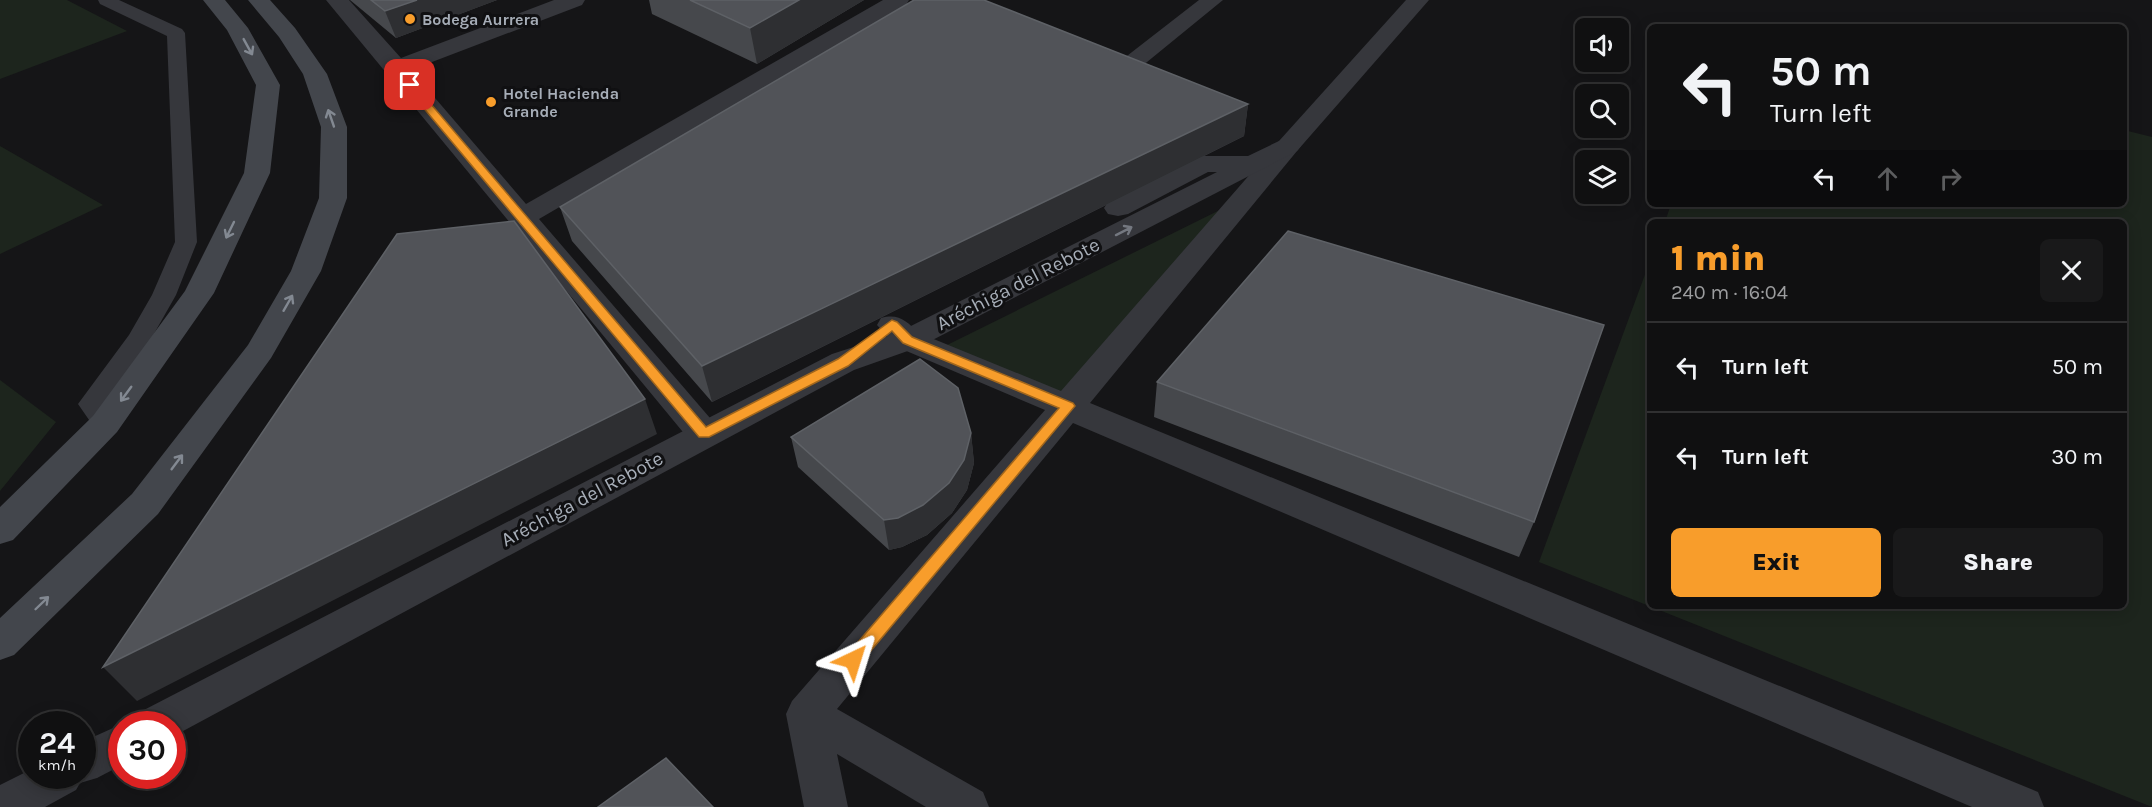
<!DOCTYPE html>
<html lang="en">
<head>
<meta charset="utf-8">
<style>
	body { margin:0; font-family:Karla,sans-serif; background:#19191a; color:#f1f3f6; height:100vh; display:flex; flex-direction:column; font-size:22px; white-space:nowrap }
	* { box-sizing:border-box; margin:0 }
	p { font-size:20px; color:#9c9d9f }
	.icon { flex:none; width:33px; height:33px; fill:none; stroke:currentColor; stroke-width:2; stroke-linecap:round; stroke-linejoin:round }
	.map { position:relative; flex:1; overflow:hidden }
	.side { position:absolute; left:1647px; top:219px; width:480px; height:390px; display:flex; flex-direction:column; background:#101011; border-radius:9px; box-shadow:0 3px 15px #0003,0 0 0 2px #303031 }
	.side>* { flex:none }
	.hud { position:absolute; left:1647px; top:24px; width:480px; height:183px; border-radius:9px; box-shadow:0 3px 15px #0003,0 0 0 2px #303031; background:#101011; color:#f1f3f6; overflow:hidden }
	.tools { position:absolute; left:1575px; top:18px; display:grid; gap:12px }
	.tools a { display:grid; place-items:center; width:54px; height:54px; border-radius:9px; background:#101011; box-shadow:0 3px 15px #0003,0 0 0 2px #303031; font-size:30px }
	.speed { position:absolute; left:18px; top:711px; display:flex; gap:12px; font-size:30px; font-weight:700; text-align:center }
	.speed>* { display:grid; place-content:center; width:78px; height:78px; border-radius:50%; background:#101011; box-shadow:0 3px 15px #0003,0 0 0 2px #303031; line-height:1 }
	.speed small { font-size:15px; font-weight:400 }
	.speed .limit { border:9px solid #d22; background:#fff; color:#111 }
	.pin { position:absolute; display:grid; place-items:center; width:51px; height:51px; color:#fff; margin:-26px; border-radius:12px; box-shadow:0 3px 9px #0006 }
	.me { position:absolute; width:66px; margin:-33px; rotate:41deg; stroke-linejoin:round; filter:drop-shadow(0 0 4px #0008) }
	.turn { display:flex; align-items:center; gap:21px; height:126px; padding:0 24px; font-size:27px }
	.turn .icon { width:78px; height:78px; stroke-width:2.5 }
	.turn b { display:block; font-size:42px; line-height:51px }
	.lanes { display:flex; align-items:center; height:57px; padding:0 24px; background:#0003; justify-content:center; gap:30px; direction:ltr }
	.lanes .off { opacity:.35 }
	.round { display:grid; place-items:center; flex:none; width:63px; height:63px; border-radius:9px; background:#19191a }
	.summary { display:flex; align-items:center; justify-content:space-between; height:102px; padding:0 24px }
	h1 { font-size:36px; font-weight:800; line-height:45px; color:#f89d2b }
	.button { display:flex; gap:12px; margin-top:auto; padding:12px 24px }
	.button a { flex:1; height:69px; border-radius:9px; background:#f89d2b; color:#111; font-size:24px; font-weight:800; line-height:69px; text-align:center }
	.button a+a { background:#19191a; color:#f1f3f6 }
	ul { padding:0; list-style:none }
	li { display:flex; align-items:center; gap:18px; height:90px; padding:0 24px; border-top:2px solid #303031 }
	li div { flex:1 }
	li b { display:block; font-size:22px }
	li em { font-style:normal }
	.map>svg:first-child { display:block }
	.green { fill:#1d251d }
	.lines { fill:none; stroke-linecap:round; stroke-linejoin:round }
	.service { fill:#36373c; fill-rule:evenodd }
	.minor { fill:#36373c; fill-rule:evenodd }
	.tertiary { fill:#36373c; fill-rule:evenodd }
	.secondary { fill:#43464c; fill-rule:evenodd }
	.wall { fill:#46484c }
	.shaded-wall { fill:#2e2f32 }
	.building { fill:#515358; stroke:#5e6166; stroke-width:1.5 }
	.oneway { stroke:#838992 }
	.oneway2 { stroke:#747880 }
	.route { fill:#f89d2b; stroke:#a1661c; stroke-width:1.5 }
	.poi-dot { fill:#f89d2b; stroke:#101012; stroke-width:2 }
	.labels { text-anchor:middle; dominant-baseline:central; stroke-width:6; stroke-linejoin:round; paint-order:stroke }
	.far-poi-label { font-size:16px; font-weight:bold; fill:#a6adb7; stroke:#101012; text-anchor:start }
	.street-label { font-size:20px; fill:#a6adb7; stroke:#101012 }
</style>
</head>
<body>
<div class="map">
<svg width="2152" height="807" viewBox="0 0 2152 807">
	<rect width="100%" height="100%" fill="#151517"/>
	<path class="green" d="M 0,0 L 67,0 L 127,31 L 0,79 Z
		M 2124,130 L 2152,137 L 2152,807 L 1539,562 L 1650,261 L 1650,606 L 2124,606 L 2124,222 L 1665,222 L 1671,204 L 2124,204 Z
		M 0,146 L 103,205 L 0,254 Z
		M 1236,202 L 1064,399 L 943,347 Z
		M 0,380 L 56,422 L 0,491 Z"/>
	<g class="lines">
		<path class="service" d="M 98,0 L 119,0 L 182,29 L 185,33 L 197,242 L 176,295 L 151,339 L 105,404 L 118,424 L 114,430 L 105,433 L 96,430 L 78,404 L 129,335 L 152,295 L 175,242 L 167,36 L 100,4 Z"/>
		<path class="minor" d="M 326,0 L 349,0 L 401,58 L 554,0 L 585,0 L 582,5 L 411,70 L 526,204 L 883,0 L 909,0 L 906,5 L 539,219 L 716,425 L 721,434 L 716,443 L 704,446 L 692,443 Z
			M 1199,0 L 1223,0 L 1125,80 C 1113,83 1095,79 1087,68 L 1091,63 L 1099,61 L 1114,66 Z
			M 1288,138 L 1297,141 L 1301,146 L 1297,151 L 1090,403 L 2038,792 L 2044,807 L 1972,807 L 1073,423 L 837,709 L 983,792 L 989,807 L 926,807 L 837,754 L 848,807 L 804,807 L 786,714 L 792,701 L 1045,410 L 897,347 L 877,325 L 881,318 C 899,313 906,321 919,333 L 1061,391 L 1279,141 Z"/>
		<path class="tertiary" d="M 1406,0 L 1429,0 L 1297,151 L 919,347 L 854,370 L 172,737 L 172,724 L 136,724 L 142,711 L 832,354 L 897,333 L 1217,172 L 1208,172 L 1128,214 L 1118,216 L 1108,214 L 1104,208 L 1108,202 L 1194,158 L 1203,156 L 1248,156 L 1279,141 Z
			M 122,724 L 124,724 L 122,724 L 122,765 L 97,778 L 80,783 L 76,790 L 45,807 L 0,807 L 0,785 L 32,769 L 32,776 L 82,776 L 82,742 Z"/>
		<path class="secondary" d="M 203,0 L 225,0 L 248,28 L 280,85 L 270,173 L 214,293 L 117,432 L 13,540 L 0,544 L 0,507 L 93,416 L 185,291 L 244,173 L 256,85 L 227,30 Z
			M 248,0 L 270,0 L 295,28 L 327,74 L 347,127 L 347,198 L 321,271 L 271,358 L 158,514 L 14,655 L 0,660 L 0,618 L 132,494 L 248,345 L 291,271 L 319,198 L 321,127 L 303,74 L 279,37 Z"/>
	</g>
	<path class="wall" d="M 350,0 L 497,0 L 396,38 Z
		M 649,0 L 864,0 L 757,64 L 652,14 Z
		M 1248,104 L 1244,136 L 712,402 L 572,241 L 560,207 Z
		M 1157,382 L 1534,522 L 1519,557 L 1154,417 Z
		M 971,433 L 974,463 L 967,490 L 952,513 L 927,535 L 902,547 L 889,550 L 798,467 L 791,437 Z"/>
	<path class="shaded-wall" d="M 417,0 L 497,0 L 396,38 L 385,11 Z
		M 799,0 L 864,0 L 757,64 L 750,28 Z
		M 1248,104 L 1244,136 L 712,402 L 702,366 Z
		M 645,399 L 657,434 L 137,701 L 103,667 Z
		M 971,433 L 974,463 L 967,490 L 952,513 L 927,535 L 902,547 L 889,550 L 884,520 Z"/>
	<path class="building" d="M 371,0 L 417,0 L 385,11 Z
		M 690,0 L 799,0 L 750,28 Z
		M 914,0 L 984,0 L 1248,104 L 702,366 L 560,207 Z
		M 514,221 L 645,399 L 103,667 L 397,234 Z
		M 1288,231 L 1604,325 L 1534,522 L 1157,382 Z
		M 920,359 L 958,388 L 971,433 L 964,460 L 949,483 L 923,505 L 898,518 L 884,520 L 791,437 Z
		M 666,758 L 713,807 L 598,807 Z"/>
	<defs><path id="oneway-shaft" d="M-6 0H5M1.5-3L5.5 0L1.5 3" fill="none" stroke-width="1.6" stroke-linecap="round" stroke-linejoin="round" transform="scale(1.5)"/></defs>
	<g class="oneway">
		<use href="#oneway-shaft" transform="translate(248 47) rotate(61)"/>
		<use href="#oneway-shaft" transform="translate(331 118) rotate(-109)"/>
		<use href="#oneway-shaft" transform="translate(230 230) rotate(116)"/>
		<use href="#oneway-shaft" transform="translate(288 303) rotate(-60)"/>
		<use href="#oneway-shaft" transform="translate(126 394) rotate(126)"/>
		<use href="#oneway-shaft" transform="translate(177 462) rotate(-53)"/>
		<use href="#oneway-shaft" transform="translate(42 603) rotate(-44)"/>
	</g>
	<use class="oneway2" href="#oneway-shaft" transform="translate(1124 231) rotate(-27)"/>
	<path class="route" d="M 406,83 L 413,83 L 706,427 L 838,359 L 892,320 L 897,322 L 912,337 L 1073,403 L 1075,406 L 859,665 L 853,667 L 847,665 L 845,660 L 847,655 L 1059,408 L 903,343 L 892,331 L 848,366 L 709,437 L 699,437 L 406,87 Z"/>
	<g class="poi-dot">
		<circle cx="410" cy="19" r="6"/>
		<circle cx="491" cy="102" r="6"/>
	</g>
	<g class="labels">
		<g class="far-poi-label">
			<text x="422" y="19">Bodega Aurrera</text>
			<text x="503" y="93">Hotel Hacienda<tspan x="503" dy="18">Grande</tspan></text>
		</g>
		<g class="street-label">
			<text transform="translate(1018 284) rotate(-27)">Aréchiga del Rebote</text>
			<text transform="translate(582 499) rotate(-28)">Aréchiga del Rebote</text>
		</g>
	</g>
</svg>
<div class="tools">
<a><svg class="icon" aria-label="sound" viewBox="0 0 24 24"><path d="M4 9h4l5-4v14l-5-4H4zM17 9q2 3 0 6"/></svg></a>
<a><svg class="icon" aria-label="search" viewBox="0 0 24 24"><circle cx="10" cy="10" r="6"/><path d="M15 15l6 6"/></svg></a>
<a><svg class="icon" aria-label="layers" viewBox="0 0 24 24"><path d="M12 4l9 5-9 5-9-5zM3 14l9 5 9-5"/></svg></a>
</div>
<div class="speed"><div>24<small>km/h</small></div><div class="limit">30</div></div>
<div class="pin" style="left:410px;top:85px;background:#d93025"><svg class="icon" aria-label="arrive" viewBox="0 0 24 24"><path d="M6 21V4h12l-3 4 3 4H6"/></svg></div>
<svg class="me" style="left:853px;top:660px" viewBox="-20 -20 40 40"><path d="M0-17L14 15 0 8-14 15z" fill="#f89d2b" stroke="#fff" stroke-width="4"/></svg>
<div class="hud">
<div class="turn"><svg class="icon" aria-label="left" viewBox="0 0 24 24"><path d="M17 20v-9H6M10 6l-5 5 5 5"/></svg><div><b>50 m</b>Turn left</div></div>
<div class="lanes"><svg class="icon" aria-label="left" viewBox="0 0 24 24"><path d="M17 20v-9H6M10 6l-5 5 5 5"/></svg><svg class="icon off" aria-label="ahead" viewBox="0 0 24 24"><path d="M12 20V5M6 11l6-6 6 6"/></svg><svg class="icon off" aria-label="right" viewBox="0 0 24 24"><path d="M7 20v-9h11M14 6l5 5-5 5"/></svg></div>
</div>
<section class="side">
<div class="summary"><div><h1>1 min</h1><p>240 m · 16:04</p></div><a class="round"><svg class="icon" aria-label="close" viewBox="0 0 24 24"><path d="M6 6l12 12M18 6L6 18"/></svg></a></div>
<ul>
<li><svg class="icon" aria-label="left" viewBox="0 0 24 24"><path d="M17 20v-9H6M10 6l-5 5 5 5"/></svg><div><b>Turn left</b></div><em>50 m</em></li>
<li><svg class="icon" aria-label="left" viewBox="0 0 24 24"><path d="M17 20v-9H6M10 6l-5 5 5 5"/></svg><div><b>Turn left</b></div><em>30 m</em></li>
</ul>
<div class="button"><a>Exit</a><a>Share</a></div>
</section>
</div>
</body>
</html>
